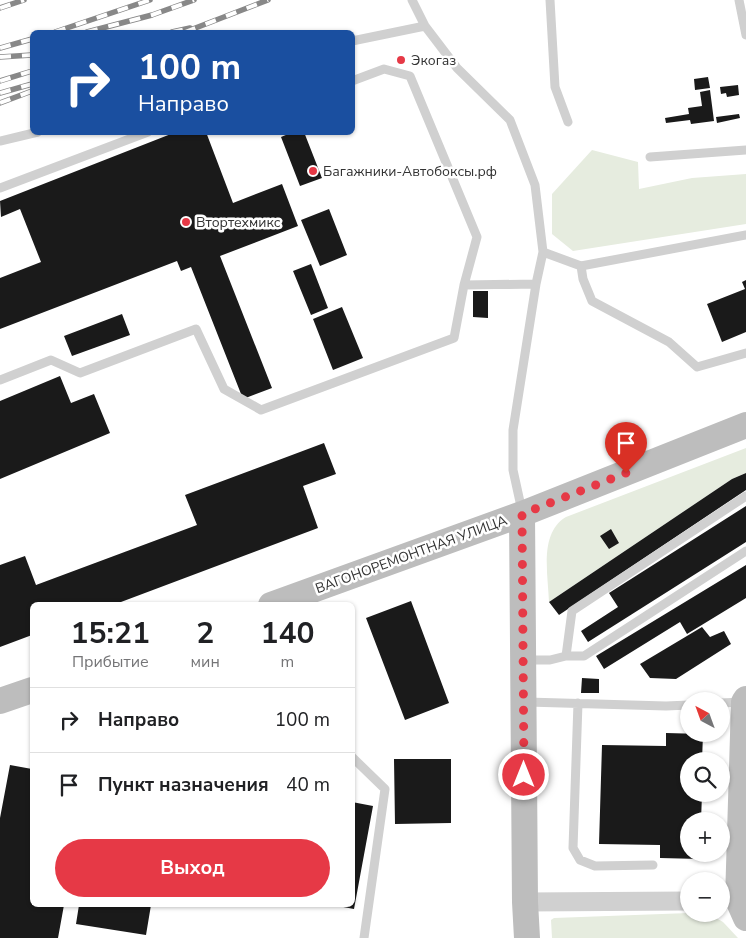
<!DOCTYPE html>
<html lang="ru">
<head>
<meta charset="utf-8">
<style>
  :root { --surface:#fff; --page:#f6f6f6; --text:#202124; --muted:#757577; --line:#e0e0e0; --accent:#e63946 }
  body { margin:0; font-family:"Nunito Sans",sans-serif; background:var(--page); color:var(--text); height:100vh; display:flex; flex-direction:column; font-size:19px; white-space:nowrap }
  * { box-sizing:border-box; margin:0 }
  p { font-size:16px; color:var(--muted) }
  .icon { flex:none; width:28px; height:28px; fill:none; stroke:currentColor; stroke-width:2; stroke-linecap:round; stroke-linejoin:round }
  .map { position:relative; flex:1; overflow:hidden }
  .side { position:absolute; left:30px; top:602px; width:325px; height:305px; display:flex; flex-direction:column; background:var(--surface); border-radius:8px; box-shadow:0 1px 4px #0004 }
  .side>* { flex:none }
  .hud { position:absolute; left:30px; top:30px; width:325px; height:105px; border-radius:8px; box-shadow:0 1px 4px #0004; background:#1a4fa0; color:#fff; overflow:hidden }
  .needle { width:32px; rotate:319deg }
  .tools { position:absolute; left:680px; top:692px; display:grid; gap:10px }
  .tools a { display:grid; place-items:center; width:50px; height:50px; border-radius:50%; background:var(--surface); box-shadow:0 1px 4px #0004; font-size:25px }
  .pin { position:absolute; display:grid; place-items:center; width:42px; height:42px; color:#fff; margin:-51px -21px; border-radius:50% 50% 50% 0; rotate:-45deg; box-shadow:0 0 5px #0007 }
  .pin .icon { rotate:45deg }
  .me { position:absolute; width:55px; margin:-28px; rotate:0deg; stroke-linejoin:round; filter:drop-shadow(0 0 4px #0008) }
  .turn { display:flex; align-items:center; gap:18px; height:105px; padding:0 25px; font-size:22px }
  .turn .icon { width:65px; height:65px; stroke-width:2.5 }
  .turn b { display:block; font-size:35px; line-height:42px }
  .eta { display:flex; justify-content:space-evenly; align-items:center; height:85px; text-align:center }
  .eta b { font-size:30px; font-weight:700; line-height:35px }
  .primary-button { display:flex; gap:10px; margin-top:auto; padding:10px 25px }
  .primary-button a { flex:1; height:58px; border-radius:30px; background:var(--accent); color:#fff; font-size:20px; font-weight:700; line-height:58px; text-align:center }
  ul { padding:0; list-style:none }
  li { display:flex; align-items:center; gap:15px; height:65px; padding:0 25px; border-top:1px solid var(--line) }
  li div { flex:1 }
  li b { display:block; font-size:19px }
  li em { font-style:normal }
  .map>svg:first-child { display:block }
  .green { fill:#e6ecdf }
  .building { fill:#1a1a1a }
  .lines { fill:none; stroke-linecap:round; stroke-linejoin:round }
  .lane { stroke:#d0d0d0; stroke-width:9 }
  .street { stroke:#d0d0d0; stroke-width:19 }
  .secondary { stroke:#bdbdbd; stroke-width:26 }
  .rail-casing { stroke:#888; stroke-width:5.5 }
  .rail { stroke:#fff; stroke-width:4; stroke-dasharray:11; stroke-linecap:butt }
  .route { stroke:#e63946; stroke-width:9; stroke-dasharray:0 16.2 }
  .poi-dot { fill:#e63946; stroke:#fff; stroke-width:2 }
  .labels { text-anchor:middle; stroke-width:5; stroke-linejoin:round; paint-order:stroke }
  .poi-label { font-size:14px; fill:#333; stroke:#fff; text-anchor:start }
  .street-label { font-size:14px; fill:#333; stroke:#fff }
</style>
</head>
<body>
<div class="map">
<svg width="746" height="938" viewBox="0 0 746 938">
  <rect width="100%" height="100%" fill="#fff"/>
  <!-- green -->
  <path class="green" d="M 592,150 L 638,162 L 639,189 L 692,178 L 746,174 L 746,224 L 573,251 L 552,234 L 552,194 Z
    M 746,448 L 746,473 L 732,479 L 549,602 C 548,574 539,533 566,517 Z
    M 689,913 L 711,915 L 723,922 L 738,938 L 552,938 L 551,920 L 554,918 Z"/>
  <!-- building -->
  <path class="building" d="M 708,77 L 710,88 L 695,90 L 694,79 Z
    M 738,85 L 739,95 L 727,97 L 726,93 L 721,94 L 720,87 Z
    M 710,90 L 714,121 L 691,124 L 690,120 L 666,123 L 665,118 L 689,114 L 688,108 L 702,106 L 700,92 Z
    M 739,114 L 740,118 L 717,123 L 716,117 Z
    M 176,132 L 206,132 L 233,203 L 282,184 L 298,226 L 220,256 L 272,388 L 243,399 L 191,267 L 181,271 L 177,261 L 0,329 L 0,278 L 41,262 L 20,209 L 1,217 L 0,201 Z
    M 293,132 L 304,132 L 322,178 L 300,186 L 281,137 Z
    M 329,209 L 347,255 L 320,266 L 301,220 Z
    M 311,264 L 328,308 L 311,315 L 293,271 Z
    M 746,280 L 746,332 L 722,342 L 707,304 L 745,289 L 742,282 Z
    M 473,291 L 488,291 L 488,318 L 473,317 Z
    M 342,307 L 363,358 L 333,370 L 313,319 Z
    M 122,314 L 130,335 L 72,356 L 64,336 Z
    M 60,376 L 71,403 L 94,394 L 110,433 L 0,479 L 0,401 Z
    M 324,443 L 336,474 L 303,486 L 318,528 L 113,605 L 32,605 L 32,635 L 0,647 L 0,565 L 25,556 L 36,585 L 197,525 L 185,495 Z
    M 746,473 L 746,490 L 559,615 L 549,602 L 732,479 Z
    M 746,506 L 746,542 L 588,642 L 581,631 L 618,607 L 609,593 Z
    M 611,529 L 619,543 L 609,549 L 600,536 Z
    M 746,565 L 746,598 L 687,634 L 680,622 L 604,669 L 596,656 Z
    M 411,601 L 449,703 L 405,720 L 366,618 Z
    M 702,627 L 710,637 L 724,631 L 731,644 L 676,679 L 650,678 L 640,664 Z
    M 582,678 L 599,679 L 599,693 L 581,693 Z
    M 666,733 L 703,734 L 702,761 L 689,761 L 689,794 L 702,794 L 701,821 L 689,821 L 689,854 L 700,854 L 700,859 L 660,858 L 660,845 L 599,844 L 602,745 L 666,746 Z
    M 394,759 L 451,759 L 451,823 L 395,824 Z
    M 10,765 L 32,769 L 32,905 L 64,905 L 58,938 L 0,938 L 0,818 Z
    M 352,802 L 373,806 L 354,909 L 338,906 L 352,905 Z
    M 79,905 L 151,905 L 146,935 L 76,924 Z"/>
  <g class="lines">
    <!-- lane -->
    <path class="lane" d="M 412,0 L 425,26 L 457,68 L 510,120 L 535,185 L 543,252 L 536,284
      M 550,0 L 555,87 L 568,122
      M 739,0 L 746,35
      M 352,41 L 425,26
      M 352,81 L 384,69 L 410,76 L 477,237 L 464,285
      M 0,141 L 38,132
      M 650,157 L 746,150
      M 0,188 L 148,132
      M 543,252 L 581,266 L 746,235
      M 581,266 L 583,279 L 592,301 L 669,342 L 697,367 L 746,353
      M 0,380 L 51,360 L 80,373 L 196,329 L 224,389 L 261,410 L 454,338 L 464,285 L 536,284 L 513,430 L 513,470 L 522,511
      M 746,496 L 572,611 L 566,656 L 584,656 L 746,551
      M 526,660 L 550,660 L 566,656
      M 527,702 L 666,706 L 689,705
      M 578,703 L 573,848 L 580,860 L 595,866 L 653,865
      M 721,703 L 742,702
      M 352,757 L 385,789 L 364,938"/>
    <!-- street -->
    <path class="street" d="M 525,902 L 689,901"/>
    <!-- secondary -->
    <path class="secondary" d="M 522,514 L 525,902 L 527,938
      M 271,605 L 522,514 L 746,425
      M 746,699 L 744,702 L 738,900 L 746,918
      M 0,701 L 32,690"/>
    <defs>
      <path id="rail" d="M 0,8 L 24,0
        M 55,32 L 150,0
        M 87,32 L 152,15 L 194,0
        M 172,32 L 190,28
        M 185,32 L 268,0
        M 0,48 L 32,39
        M 0,57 L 32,55
        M 0,81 L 32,71
        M 0,93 L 32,84
        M 0,103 L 32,91"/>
    </defs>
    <!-- rail casing -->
    <use href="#rail" class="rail-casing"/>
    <!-- rail -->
    <use href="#rail" class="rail"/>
  </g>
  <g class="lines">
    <!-- route -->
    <path class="route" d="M 524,775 L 522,514 L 626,473"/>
  </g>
  <!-- markers -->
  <g class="poi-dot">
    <circle cx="401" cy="60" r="5"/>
    <circle cx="313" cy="171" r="5"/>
    <circle cx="186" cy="222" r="5"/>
  </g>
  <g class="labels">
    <!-- poi labels -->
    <g class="poi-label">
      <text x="411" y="65">Экогаз</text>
      <text x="323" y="176">Багажники-Автобоксы.рф</text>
      <text x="196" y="227">Втортехмикс</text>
    </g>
    <!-- street labels -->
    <g class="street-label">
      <text transform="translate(411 554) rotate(-20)" y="5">ВАГОНОРЕМОНТНАЯ УЛИЦА</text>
    </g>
  </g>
</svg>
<div class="tools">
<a><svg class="needle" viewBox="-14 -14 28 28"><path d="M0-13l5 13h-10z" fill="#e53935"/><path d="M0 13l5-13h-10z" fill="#757577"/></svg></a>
<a><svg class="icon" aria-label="search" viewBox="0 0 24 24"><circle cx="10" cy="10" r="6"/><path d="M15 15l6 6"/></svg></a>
<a>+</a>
<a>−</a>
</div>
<div class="pin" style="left:626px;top:473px;background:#d93025"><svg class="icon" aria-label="arrive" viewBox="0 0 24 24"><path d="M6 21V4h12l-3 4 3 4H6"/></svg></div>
<svg class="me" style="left:524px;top:775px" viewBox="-20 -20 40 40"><circle r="17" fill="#e63946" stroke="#fff" stroke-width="3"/><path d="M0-11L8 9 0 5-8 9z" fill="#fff"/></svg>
<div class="hud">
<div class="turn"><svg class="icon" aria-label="right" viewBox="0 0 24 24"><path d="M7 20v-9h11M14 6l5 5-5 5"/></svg><div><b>100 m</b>Направо</div></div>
</div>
<section class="side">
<div class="eta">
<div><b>15:21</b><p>Прибытие</p></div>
<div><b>2</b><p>мин</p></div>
<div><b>140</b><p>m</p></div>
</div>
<ul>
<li><svg class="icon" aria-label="right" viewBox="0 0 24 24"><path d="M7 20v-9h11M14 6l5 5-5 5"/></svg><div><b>Направо</b></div><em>100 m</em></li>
<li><svg class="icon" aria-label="arrive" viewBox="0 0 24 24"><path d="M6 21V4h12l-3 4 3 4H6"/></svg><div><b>Пункт назначения</b></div><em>40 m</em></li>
</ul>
<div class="primary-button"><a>Выход</a></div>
</section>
</div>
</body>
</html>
